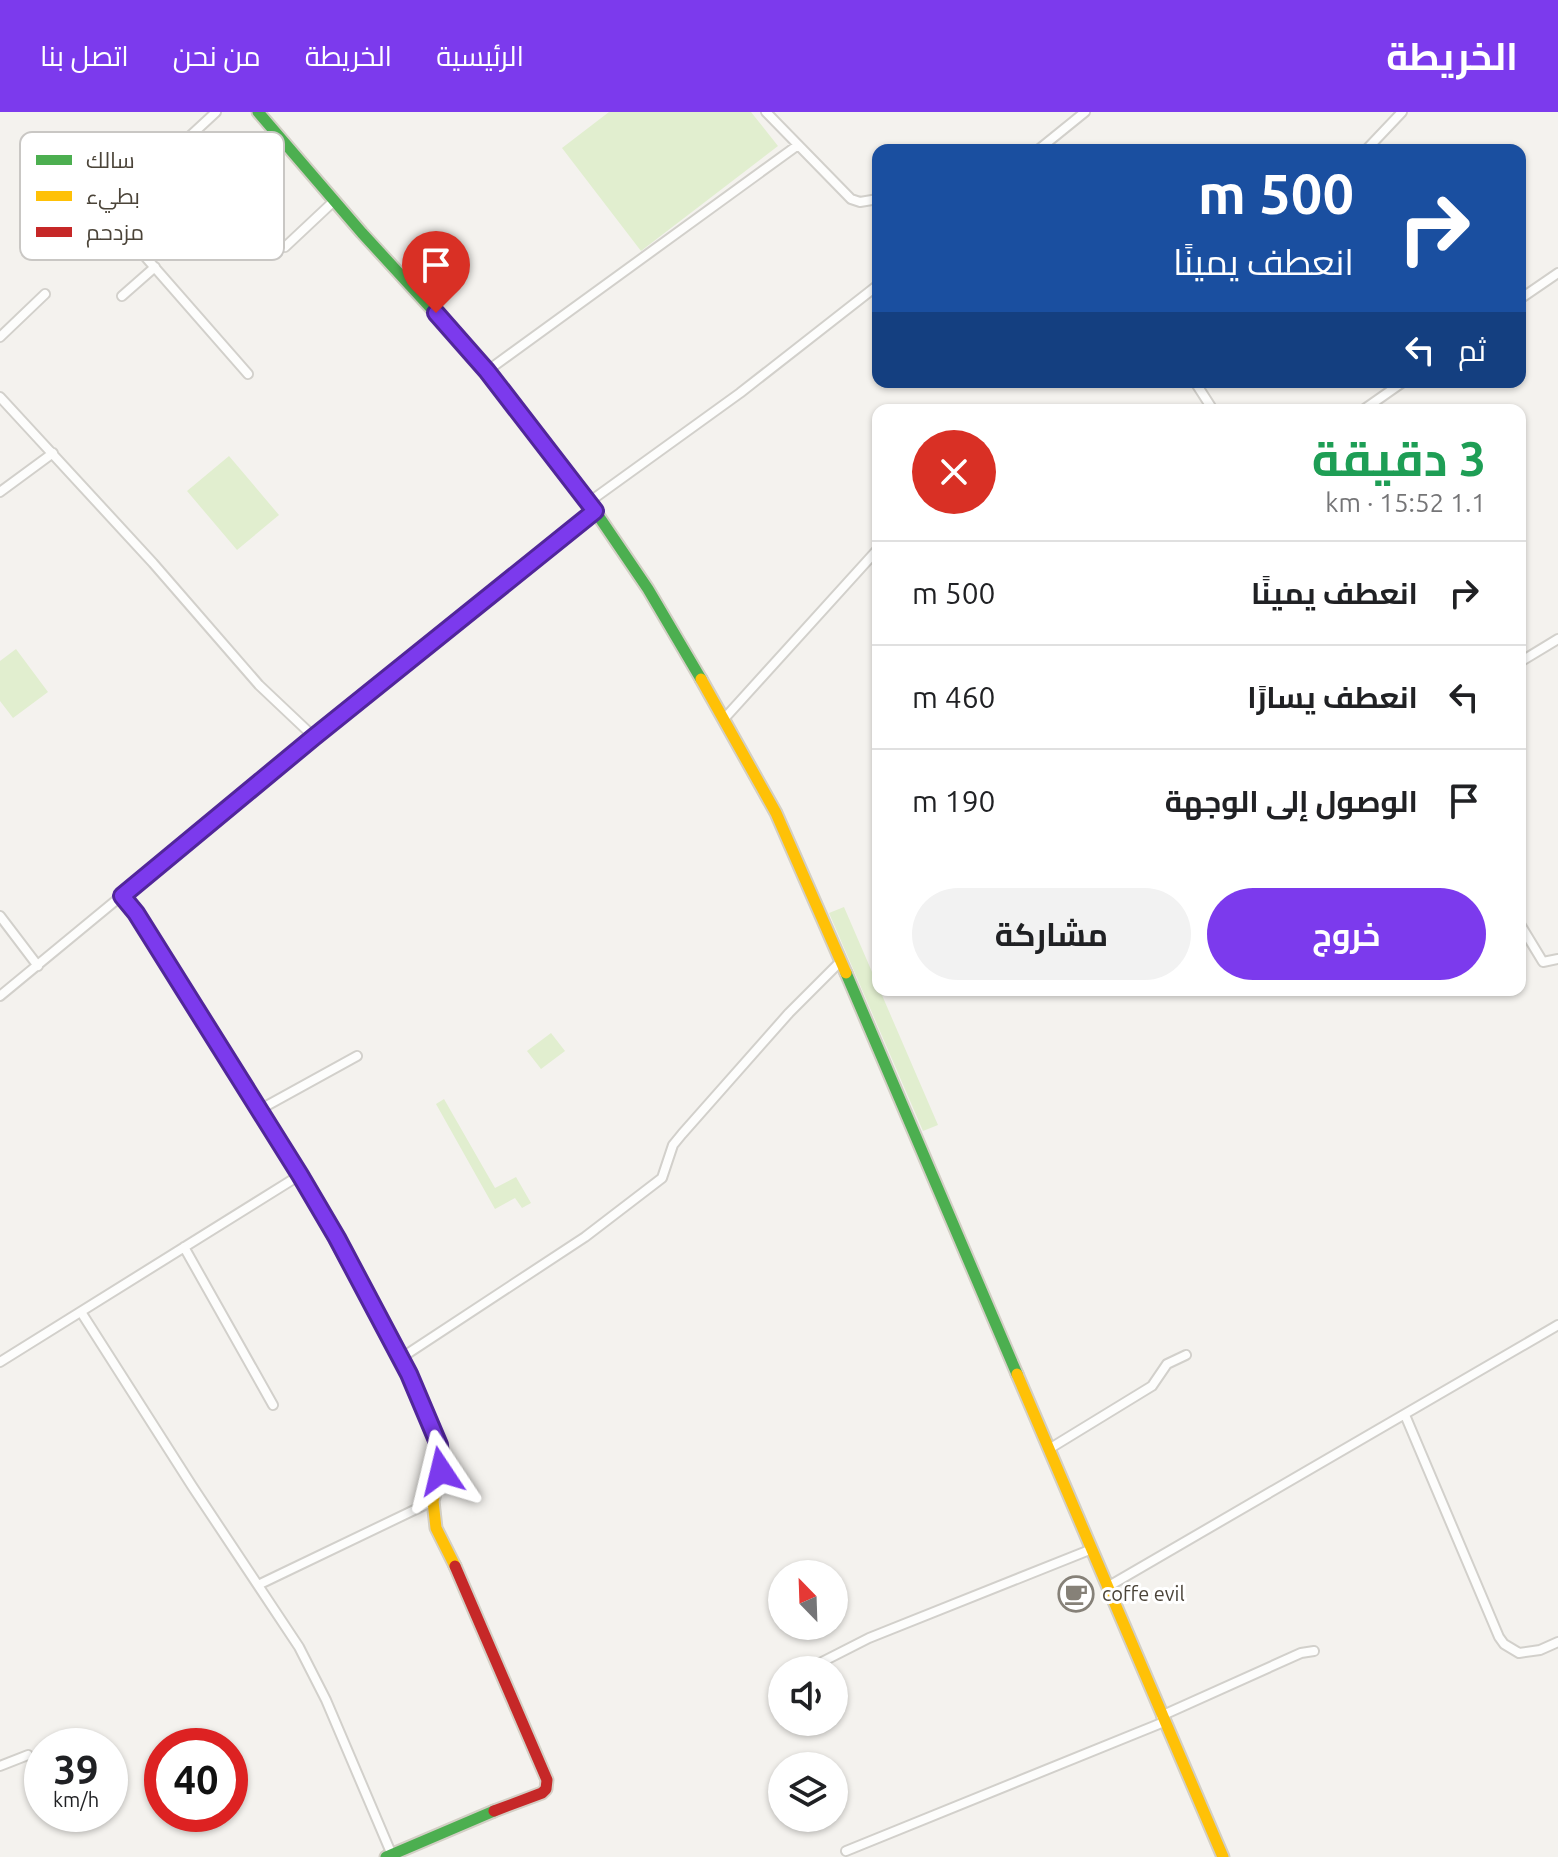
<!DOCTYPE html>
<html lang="ar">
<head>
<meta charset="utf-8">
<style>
  :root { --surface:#fff; --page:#f2f2f2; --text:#202124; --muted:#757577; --line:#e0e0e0; --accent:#7c3aed }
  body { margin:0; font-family:Ubuntu,Cairo,sans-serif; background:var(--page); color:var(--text); direction:rtl; height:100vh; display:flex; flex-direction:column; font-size:30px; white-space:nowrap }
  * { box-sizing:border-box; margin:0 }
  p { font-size:26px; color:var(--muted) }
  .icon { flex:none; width:44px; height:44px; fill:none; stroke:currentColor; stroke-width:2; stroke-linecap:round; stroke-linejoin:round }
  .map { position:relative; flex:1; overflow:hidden; direction:ltr }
  .panel { position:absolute; left:872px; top:292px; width:654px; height:592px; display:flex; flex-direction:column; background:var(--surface); border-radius:16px; box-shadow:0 2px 6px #0004; direction:rtl }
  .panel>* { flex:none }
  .guide { position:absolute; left:872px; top:32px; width:654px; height:244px; border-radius:16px; box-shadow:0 2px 6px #0004; direction:rtl; background:#1a4fa0; color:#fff; overflow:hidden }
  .needle { width:52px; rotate:337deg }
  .tools { position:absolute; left:768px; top:1448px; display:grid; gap:16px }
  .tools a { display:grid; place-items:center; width:80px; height:80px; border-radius:50%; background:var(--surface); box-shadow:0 2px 6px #0004; font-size:40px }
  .speed { position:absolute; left:24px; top:1616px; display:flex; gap:16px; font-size:40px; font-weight:700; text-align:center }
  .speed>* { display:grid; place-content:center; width:104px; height:104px; border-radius:50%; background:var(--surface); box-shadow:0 2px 6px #0004; line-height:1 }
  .speed small { font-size:20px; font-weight:400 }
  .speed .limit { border:12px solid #d22; background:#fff; color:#111 }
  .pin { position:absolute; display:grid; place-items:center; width:68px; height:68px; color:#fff; margin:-82px -34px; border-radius:50% 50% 50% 0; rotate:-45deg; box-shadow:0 0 8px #0007 }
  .pin .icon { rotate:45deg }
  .me { position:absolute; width:88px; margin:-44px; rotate:350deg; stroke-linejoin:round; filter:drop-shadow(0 0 6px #0008) }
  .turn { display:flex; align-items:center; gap:28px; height:168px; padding:0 40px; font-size:36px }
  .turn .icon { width:104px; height:104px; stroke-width:2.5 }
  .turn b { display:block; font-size:56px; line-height:68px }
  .then { display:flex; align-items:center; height:76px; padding:0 40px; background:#0003; gap:16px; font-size:30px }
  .round { display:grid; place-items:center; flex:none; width:84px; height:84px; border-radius:42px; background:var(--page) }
  .summary { display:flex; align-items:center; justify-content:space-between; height:136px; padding:0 40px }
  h1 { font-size:48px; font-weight:700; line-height:60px; color:#1e9e55 }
  .action { display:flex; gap:16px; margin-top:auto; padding:16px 40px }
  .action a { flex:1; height:92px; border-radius:48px; background:var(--accent); color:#fff; font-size:32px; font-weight:700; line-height:92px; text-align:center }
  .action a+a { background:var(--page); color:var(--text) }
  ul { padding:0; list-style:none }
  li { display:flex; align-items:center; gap:24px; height:104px; padding:0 40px; border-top:2px solid var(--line) }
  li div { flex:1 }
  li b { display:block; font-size:30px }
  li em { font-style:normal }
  header { display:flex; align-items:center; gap:48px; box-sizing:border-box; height:112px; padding:0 40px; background:var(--accent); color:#fff }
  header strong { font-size:38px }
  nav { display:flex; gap:44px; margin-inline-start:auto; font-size:28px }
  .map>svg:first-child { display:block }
  .green { fill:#e1eecf }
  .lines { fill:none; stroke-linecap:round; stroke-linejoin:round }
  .street-casing { stroke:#d2d0cb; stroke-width:12 }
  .fast-casing { stroke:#d3cfc5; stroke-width:15 }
  .slow-casing { stroke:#d3cfc5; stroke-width:15 }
  .jam-casing { stroke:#d3cfc5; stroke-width:15 }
  .street { stroke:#fdfdfc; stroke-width:8 }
  .fast { stroke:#4caf50; stroke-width:11 }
  .slow { stroke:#ffc107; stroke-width:11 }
  .jam { stroke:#c62828; stroke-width:11 }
  .route-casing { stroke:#51269a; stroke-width:20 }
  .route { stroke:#7c3aed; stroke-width:14 }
  .labels { text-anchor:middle; stroke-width:6; stroke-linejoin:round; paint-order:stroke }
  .poi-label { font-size:20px; fill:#4b4439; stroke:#fff; text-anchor:start }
  .key { fill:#fff; stroke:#c9c7c4; stroke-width:2 }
  .key-label { font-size:22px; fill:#4b4439 }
</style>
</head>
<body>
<header>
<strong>الخريطة</strong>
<nav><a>الرئيسية</a><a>الخريطة</a><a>من نحن</a><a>اتصل بنا</a></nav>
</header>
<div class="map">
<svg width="1558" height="1745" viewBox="0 0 1558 1745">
  <rect width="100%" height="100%" fill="#f4f2ee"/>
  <!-- green -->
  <path class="green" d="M 609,0 L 751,0 L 778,34 L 641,139 L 562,36 Z
    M 229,344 L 279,403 L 237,438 L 187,379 Z
    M 16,537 L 48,580 L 13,606 L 0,589 L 0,549 Z
    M 844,795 L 938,1013 L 923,1019 L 829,801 Z
    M 551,921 L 565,939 L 541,957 L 527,939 Z
    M 444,987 L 495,1076 L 516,1065 L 531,1091 L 522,1096 L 515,1086 L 495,1097 L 436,992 Z"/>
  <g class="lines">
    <defs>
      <path id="street" d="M 766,0 L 851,87 L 860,90 L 878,87
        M 1038,38 L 1085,0
        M 1366,38 L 1402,0
        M 107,101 L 248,262
        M 81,125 L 216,0
        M 285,135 L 334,89
        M 122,184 L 155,155
        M 1520,187 L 1558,161
        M 0,225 L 45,182
        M 487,259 L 798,33
        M 1195,270 L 1213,298
        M 0,285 L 153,451 L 259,573 L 314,625
        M 1363,298 L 1403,270
        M 0,380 L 53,341
        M 589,390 L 740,281 L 878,173
        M 1520,550 L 1558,527
        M 723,608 L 878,437
        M 0,804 L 38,854
        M 1520,812 L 1543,850 L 1558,847
        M 0,884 L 314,625 L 595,399
        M 259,998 L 357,944
        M 184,1135 L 273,1293
        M 81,1200 L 192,1374 L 299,1535 L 326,1588 L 392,1743
        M 401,1246 L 585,1125 L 662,1066 L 673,1033 L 682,1022 L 789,901 L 840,850
        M 0,1250 L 300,1063
        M 1405,1303 L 1499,1525 L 1504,1532 L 1519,1541 L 1540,1538 L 1558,1530
        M 1049,1337 L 1152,1274 L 1167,1252 L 1186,1243
        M 258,1473 L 433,1389
        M 1109,1474 L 1558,1213
        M 810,1558 L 814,1554 L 869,1526 L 1092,1437
        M 1161,1604 L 1301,1541 L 1314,1539
        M 0,1654 L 28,1643
        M 846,1739 L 1164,1610"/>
      <path id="fast" d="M 258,0 L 362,121 L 473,242 L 589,390 L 648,477 L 701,567
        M 122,784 L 136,801 L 300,1063 L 320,1100
        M 846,861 L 1017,1262
        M 386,1745 L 494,1699"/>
      <path id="slow" d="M 701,567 L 776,701 L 846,861
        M 320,1100 L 409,1262 L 441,1339 L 441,1359 L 433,1389 L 436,1416 L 455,1454
        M 1017,1262 L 1223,1745"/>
      <path id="jam" d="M 455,1454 L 547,1668 L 546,1677 L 542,1681 L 494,1699"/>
    </defs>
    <!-- street casing -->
    <use href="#street" class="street-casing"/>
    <!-- fast casing -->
    <use href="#fast" class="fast-casing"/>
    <!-- slow casing -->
    <use href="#slow" class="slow-casing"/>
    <!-- jam casing -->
    <use href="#jam" class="jam-casing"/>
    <!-- street -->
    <use href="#street" class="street"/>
    <!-- fast -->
    <use href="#fast" class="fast"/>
    <!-- slow -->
    <use href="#slow" class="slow"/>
    <!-- jam -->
    <use href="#jam" class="jam"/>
  </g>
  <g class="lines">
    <defs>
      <path id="route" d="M 436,201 L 487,259 L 595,399 L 314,625 L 122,784 L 136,801 L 300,1063 L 337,1126 L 409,1262 L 439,1333 L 441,1359"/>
    </defs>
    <!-- route casing -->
    <use href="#route" class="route-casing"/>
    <!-- route -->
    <use href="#route" class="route"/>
  </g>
  <!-- icons -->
  <defs>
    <symbol id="cafe-ring" viewBox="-11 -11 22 22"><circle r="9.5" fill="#fff" stroke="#868178" stroke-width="1.5"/><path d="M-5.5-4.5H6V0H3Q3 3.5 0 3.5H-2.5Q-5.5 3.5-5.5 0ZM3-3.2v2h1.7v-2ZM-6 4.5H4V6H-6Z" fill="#868178"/></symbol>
  </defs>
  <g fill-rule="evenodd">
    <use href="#cafe-ring" x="1056" y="1462" width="40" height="40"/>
  </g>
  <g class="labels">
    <!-- poi labels -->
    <g class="poi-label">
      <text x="1102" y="1489">coffe evil</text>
    </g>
  </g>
  <!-- legend -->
  <rect x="20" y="20" width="264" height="128" rx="12" class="key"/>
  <rect x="36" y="43" width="36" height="10" fill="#4caf50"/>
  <rect x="36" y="79" width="36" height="10" fill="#ffc107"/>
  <rect x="36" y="115" width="36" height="10" fill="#c62828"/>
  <g class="key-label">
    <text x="86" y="56">سالك</text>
    <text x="86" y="92">بطيء</text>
    <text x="86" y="128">مزدحم</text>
  </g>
</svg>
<div class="tools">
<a><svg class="needle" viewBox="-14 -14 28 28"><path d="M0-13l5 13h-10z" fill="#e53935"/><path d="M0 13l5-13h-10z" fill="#757577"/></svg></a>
<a><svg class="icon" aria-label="sound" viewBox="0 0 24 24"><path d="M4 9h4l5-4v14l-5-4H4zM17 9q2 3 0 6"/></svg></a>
<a><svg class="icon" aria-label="layers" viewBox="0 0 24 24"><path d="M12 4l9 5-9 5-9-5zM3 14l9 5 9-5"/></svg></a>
</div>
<div class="speed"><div>39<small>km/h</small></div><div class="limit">40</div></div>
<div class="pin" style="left:436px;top:201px;background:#d93025"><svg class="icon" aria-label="arrive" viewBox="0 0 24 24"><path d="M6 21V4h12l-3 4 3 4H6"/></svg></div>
<svg class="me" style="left:441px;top:1359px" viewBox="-20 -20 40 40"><path d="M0-17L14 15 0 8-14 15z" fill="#7c3aed" stroke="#fff" stroke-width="4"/></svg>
<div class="guide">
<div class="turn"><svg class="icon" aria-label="right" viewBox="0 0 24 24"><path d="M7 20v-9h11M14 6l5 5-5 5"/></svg><div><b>500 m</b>انعطف يمينًا</div></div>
<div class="then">ثم<svg class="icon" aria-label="left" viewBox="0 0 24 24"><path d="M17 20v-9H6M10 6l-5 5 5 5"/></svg></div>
</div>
<section class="panel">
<div class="summary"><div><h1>3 دقيقة</h1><p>1.1 km · 15:52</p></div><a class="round" style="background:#d93025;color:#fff"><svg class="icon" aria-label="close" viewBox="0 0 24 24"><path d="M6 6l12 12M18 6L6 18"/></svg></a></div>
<ul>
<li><svg class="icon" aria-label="right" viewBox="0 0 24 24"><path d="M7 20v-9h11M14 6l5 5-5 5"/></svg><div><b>انعطف يمينًا</b></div><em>500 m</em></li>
<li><svg class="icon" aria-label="left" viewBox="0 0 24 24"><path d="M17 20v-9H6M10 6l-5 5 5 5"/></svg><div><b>انعطف يسارًا</b></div><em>460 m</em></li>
<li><svg class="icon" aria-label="arrive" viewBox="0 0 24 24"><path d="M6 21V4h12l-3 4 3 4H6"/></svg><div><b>الوصول إلى الوجهة</b></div><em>190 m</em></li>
</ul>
<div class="action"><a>خروج</a><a>مشاركة</a></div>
</section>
</div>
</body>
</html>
